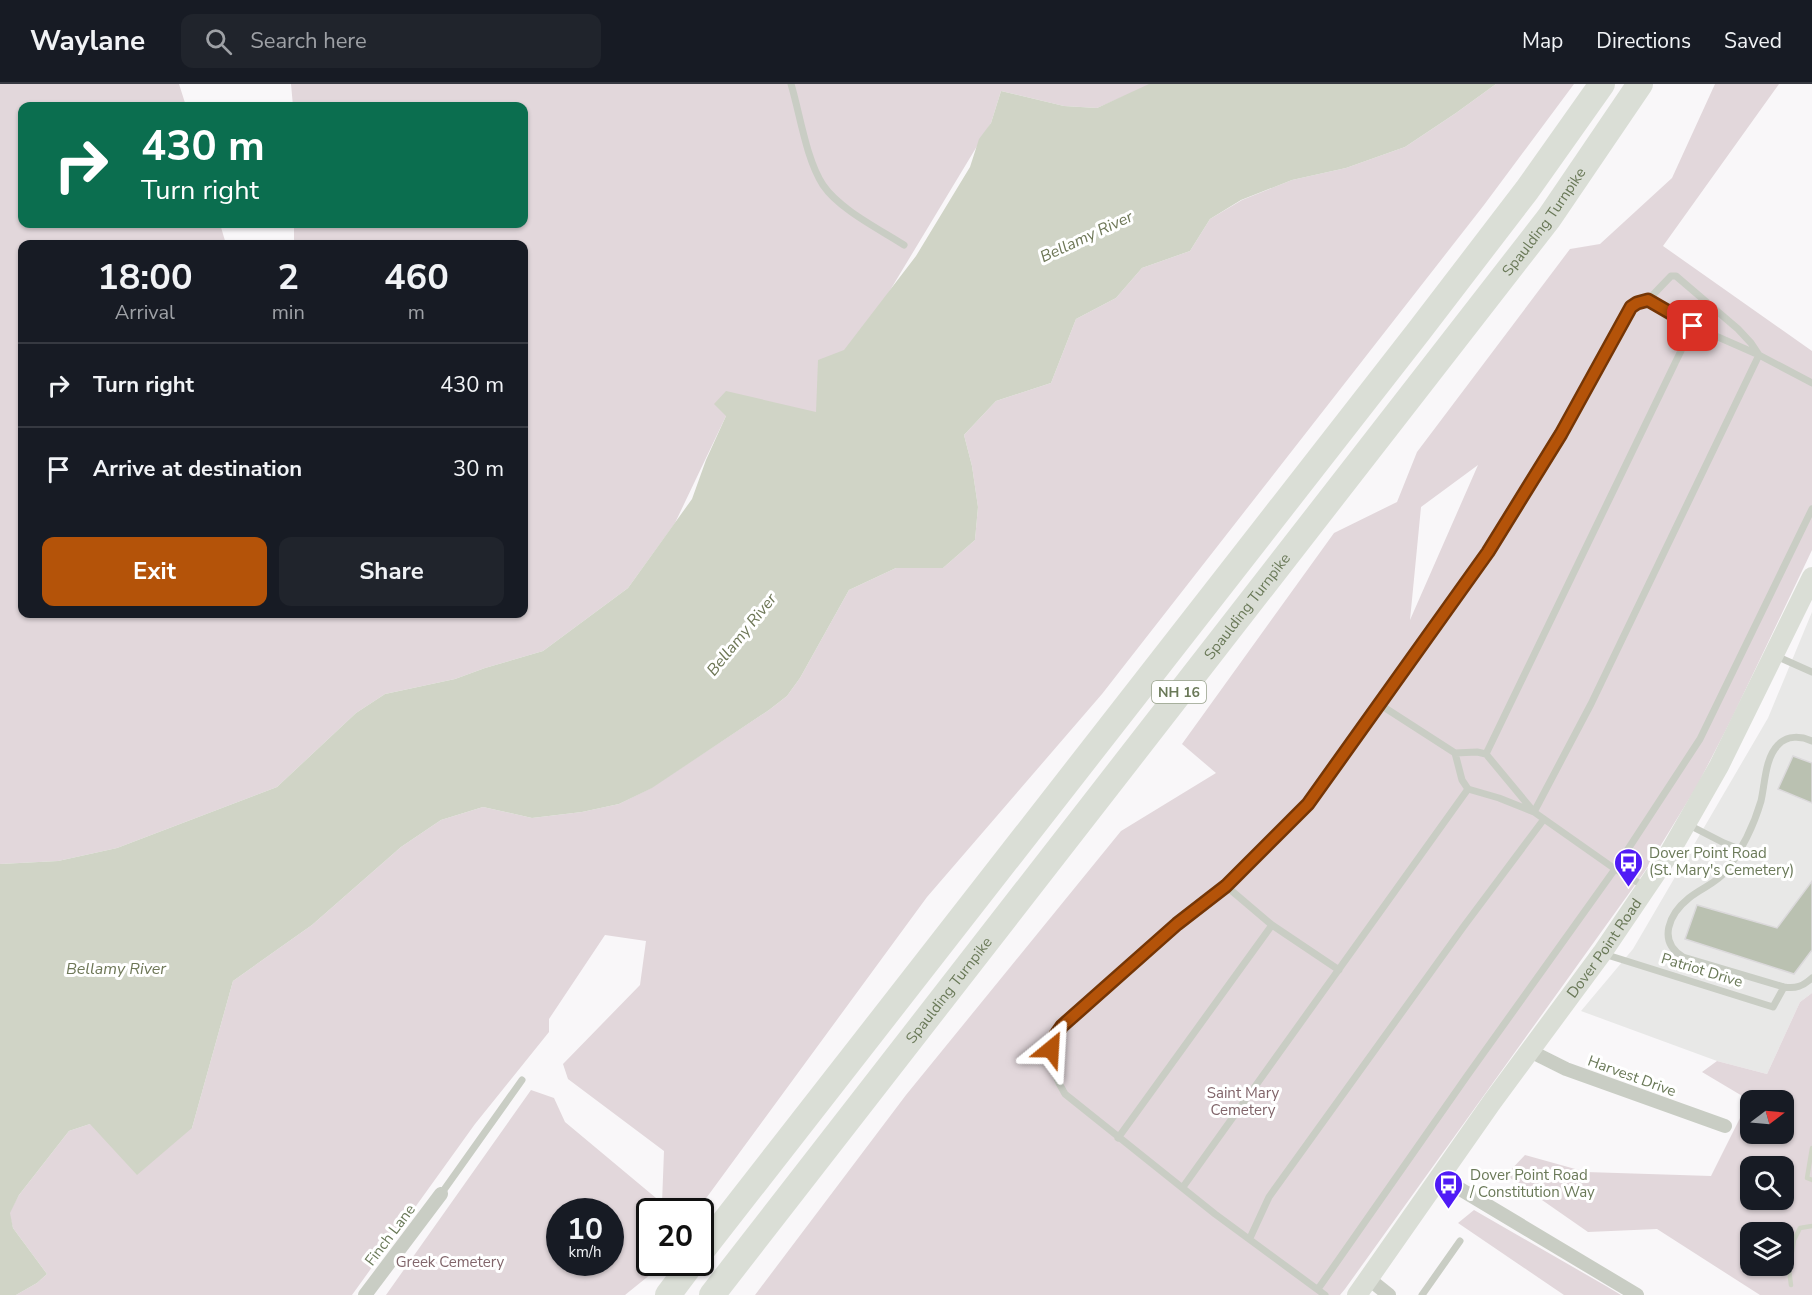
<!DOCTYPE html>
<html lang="en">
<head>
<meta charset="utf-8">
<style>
  :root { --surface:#171b24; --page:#20242c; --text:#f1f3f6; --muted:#9ea1a6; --line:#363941; --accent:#b45309 }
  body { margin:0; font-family:"Nunito Sans",sans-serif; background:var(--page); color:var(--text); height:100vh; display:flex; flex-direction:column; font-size:22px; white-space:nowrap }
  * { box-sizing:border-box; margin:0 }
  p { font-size:20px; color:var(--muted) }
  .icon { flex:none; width:33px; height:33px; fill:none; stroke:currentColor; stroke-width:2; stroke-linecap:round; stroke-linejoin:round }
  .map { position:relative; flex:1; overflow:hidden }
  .drawer { position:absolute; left:18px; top:156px; width:510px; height:378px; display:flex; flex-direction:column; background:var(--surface); border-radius:12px; box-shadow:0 2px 4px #0004 }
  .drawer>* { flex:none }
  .top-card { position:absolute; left:18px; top:18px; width:510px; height:126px; border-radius:12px; box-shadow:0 2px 4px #0004; background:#0b6e4f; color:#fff; overflow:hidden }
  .needle { width:39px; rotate:74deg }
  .controls { position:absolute; left:1740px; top:1006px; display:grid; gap:12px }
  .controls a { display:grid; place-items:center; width:54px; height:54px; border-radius:12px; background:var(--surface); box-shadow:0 2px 4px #0004; font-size:30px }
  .speed { position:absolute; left:546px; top:1114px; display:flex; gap:12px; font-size:30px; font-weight:700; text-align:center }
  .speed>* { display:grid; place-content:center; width:78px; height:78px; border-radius:50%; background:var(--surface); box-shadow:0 2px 4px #0004; line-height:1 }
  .speed small { font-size:15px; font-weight:400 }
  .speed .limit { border:3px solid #111; border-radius:9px; background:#fff; color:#111 }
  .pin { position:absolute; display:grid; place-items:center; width:51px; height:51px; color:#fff; margin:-26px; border-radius:12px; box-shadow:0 3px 9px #0006 }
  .me { position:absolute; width:66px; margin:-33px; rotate:27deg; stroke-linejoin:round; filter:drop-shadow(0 0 4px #0008) }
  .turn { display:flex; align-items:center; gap:21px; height:126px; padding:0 24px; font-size:27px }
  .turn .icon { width:78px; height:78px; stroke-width:2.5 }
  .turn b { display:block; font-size:42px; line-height:51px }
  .eta { display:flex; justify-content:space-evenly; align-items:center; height:102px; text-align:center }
  .eta b { font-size:36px; font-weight:700; line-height:42px }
  .action { display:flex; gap:12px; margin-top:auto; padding:12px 24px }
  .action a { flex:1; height:69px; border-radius:12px; background:var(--accent); color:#fff; font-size:24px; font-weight:700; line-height:69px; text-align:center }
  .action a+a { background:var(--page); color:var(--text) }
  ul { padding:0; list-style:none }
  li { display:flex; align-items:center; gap:18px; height:84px; padding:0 24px; border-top:2px solid var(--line) }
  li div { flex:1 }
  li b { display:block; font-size:22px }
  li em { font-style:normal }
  header { display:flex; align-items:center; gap:36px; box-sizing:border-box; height:84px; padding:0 30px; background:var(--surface); border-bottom:2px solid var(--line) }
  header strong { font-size:28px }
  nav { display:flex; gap:33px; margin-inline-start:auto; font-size:21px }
  .search { width:420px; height:54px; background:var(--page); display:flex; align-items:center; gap:15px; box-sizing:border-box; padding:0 21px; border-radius:12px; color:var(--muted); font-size:22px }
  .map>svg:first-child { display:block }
  .built { fill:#e8e8e7 }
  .green { fill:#e2d7db; fill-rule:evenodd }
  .water { fill:#d0d4c6 }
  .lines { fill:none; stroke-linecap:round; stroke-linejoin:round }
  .stream { stroke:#d0d4c6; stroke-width:4.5 }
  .building { fill:#bac1b1; stroke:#dbd9db; stroke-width:1.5 }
  .lane { stroke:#c9cdc4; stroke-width:7 }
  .street { stroke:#c9cdc4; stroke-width:14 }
  .secondary { stroke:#daded6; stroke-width:20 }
  .highway { stroke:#daded6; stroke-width:26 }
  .route-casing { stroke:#753606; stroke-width:15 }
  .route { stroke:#b45309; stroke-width:10 }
  .labels { text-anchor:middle; stroke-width:6; stroke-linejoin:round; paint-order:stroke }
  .shield { fill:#fff; stroke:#97a18a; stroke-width:1.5 }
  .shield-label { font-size:14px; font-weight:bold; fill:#6a7958 }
  .street-label { font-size:15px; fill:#6a7958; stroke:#fff }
  .poi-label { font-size:15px; fill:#6a7958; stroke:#fff; text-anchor:start }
  .park-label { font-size:15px; fill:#81656a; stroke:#fff }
  .water-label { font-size:16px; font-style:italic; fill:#6e7757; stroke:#fff }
</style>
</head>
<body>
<header>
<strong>Waylane</strong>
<div class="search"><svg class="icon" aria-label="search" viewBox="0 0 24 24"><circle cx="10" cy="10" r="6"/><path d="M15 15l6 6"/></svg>Search here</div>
<nav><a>Map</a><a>Directions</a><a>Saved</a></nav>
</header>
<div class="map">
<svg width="1812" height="1211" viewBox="0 0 1812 1211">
  <rect width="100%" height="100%" fill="#f9f7f9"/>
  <!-- built -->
  <path class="built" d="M 1812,528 L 1812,909 L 1800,918 L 1767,990 L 1717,977 L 1581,927 L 1633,865 L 1768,634 Z"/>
  <!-- green -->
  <path class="green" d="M 0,0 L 179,0 L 186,22 L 22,22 L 22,140 L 220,140 L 226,160 L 22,160 L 22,530 L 524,530 L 524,160 L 294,160 L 294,140 L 524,140 L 524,22 L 293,22 L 291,0 L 1152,0 L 1097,24 L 1064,22 L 1001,7 L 991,39 L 816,329 L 726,332 L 675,439 L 628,504 L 543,567 L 485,584 L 455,595 L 385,610 L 356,629 L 277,703 L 117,764 L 58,777 L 0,780 Z
    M 1496,0 L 1574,0 L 1484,121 L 1102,610 L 927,813 L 696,1128 L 650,1128 L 650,1179 L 659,1179 L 651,1190 L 625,1211 L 386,1211 L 531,1006 L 554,1014 L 565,1038 L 662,1119 L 664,1067 L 568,995 L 563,980 L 640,901 L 646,857 L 605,851 L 549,935 L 549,948 L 475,1040 L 352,1211 L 16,1211 L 37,1199 L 47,1190 L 13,1144 L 9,1129 L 19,1111 L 69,1047 L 90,1040 L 192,1044 L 233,897 L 312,841 L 401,763 L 441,736 L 483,723 L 532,734 L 582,728 L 619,720 L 651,704 L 769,626 L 787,612 L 800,594 L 849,506 L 896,484 L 943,484 L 975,456 L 978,423 L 972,382 L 964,351 L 996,317 L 1051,299 L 1076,235 L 1116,214 L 1142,184 L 1190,167 L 1210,135 L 1242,116 L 1292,96 L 1346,84 L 1405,63 L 1456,29 ZM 560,1128 L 610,1128 L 610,1179 L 560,1179 Z
    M 1715,0 L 1779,0 L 1663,162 L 1812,267 L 1812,466 L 1732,634 L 1697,702 L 1645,787 L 1345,1205 L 1340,1211 L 755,1211 L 906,1011 L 1121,747 L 1216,689 L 1182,660 L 1334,449 L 1397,418 L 1417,368 L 1570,165 L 1600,160 L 1672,94 ZM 1478,381 L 1410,536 L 1421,423 Z
    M 1812,909 L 1812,1211 L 1760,1211 L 1657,1145 L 1588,1148 L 1506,1091 L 1525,1071 L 1586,1088 L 1711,1092 L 1749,1016 L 1702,988 L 1717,977 L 1767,990 L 1800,918 ZM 1750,1017 L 1784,1017 L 1784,1050 L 1750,1050 ZM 1750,1083 L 1784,1083 L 1784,1116 L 1750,1116 ZM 1750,1149 L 1784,1149 L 1784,1182 L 1750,1182 Z
    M 1474,1126 L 1606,1202 L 1621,1211 L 1564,1211 L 1458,1139 Z"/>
  <!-- water -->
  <path class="water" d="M 1149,0 L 1496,0 L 1456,29 L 1405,63 L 1346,84 L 1292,96 L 1241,116 L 1210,135 L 1190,167 L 1142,184 L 1116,214 L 1076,235 L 1051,299 L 996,317 L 964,351 L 972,382 L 978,423 L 975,456 L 943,484 L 896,484 L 849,506 L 800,594 L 787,612 L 769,626 L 652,704 L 619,720 L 582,728 L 532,734 L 483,723 L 441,736 L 401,763 L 312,841 L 233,897 L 192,1044 L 137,1091 L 90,1040 L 69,1047 L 19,1111 L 10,1129 L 13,1144 L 47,1190 L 37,1199 L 16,1211 L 0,1211 L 0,780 L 58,777 L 117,764 L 277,703 L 356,629 L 385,610 L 455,595 L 485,584 L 543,567 L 628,504 L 692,415 L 706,376 L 726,332 L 714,320 L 726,307 L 816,328 L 818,276 L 844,266 L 916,172 L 970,83 L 979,55 L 991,39 L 1001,7 L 1064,22 L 1097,24 Z"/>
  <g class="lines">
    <!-- stream -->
    <path class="stream" d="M 1812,1064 L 1807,1094 L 1812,1096
      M 1791,1201 L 1789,1186 L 1794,1156 L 1800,1144 L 1812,1142"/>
  </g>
  <!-- building -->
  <path class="building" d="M 1793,672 L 1812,679 L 1812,719 L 1778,705 Z
    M 1812,797 L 1812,866 L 1794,890 L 1685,855 L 1697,821 L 1777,844 Z"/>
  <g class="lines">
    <!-- lane -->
    <path class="lane" d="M 791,0 C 800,30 806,75 823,101 C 839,125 879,145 904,161
      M 1759,271 L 1751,259 L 1738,245 L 1676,192 L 1671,192 L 1648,216 L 1693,242 L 1759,271 L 1812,299
      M 1776,572 L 1812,588
      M 1379,620 L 1455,669
      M 1812,657 C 1801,652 1787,651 1778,661 C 1765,674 1765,700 1761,717 C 1754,741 1741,767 1726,787 C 1717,799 1701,804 1689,814 C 1669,830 1657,857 1683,873 L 1784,903 C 1796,905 1803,902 1812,894
      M 1486,670 L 1693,242
      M 1687,740 L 1724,759 L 1739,765
      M 1226,802 L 1270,760 L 1308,720 L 1424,555 L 1475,487 L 1561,350 L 1631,223 L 1637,218 L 1648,216
      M 1644,802 L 1615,785 L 1534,728 L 1486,670 L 1477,668 L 1455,669 L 1462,696 L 1468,705 L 1499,714 L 1534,728 L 1591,620 L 1759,271
      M 1604,870 L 1773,923 L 1784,903
      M 1118,1054 L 1272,841
      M 1183,1103 L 1468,705
      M 441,1110 L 522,996
      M 1250,1154 L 1269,1113 L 1464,842 L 1544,735
      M 1318,1205 L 1467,992 L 1615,785 L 1700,655 L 1812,425
      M 1325,1211 L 1215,1130 L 1065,1010 C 1051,987 1045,966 1062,942 L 1177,840 L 1226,802 L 1272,841 L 1339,886
      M 1422,1211 L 1460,1157"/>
    <!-- street -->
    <path class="street" d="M 1530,967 L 1566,985 L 1725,1042
      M 1440,1093 L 1637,1211
      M 1369,1195 L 1389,1211
      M 365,1211 L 441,1110"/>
    <!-- secondary -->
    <path class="secondary" id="s1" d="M 1357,1211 L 1492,1018 L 1602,869 L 1667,773 L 1719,682 L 1812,493"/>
    <!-- highway -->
    <g class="highway">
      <path d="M 700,1169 L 1419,247 L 1527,106 L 1602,0"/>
      <path d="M 668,1211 L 692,1179"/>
      <path id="s2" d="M 712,1211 L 1549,134 L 1640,0"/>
    </g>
  </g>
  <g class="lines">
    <defs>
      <path id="route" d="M 1051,965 L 1055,952 L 1062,942 L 1177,840 L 1226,802 L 1308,720 L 1488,468 L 1561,350 L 1631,223 L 1637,219 L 1648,216 L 1693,242"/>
    </defs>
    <!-- route casing -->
    <use href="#route" class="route-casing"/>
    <!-- route -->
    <use href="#route" class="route"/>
  </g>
  <!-- icons -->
  <defs>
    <symbol id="bus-pin" viewBox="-11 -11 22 30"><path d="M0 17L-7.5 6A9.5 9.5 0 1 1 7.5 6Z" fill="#501bf6" stroke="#fff"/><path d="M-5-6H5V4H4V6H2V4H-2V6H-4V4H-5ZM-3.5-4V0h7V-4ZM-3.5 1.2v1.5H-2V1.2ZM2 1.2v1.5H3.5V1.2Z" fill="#fff"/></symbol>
  </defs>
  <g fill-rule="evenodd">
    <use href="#bus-pin" x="1612" y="762" width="33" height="45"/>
    <use href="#bus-pin" x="1432" y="1084" width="33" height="45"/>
  </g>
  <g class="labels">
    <!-- shield labels -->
    <rect class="shield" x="1152" y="597" width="54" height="22" rx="4.5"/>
    <g class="shield-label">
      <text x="1179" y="613">NH 16</text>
    </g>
    <!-- street labels -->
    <g class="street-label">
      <text dy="5" stroke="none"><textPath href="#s2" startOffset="1358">Spaulding Turnpike</textPath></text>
      <text dy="5" stroke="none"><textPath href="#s2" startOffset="872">Spaulding Turnpike</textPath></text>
      <text dy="5" stroke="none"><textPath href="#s1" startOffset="426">Dover Point Road</textPath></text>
      <text transform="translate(1702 886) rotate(17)" y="5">Patriot Drive</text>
      <text dy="5" stroke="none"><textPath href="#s2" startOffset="386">Spaulding Turnpike</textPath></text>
      <text transform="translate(1632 992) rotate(20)" y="5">Harvest Drive</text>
      <text transform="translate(390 1151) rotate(-53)" y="5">Finch Lane</text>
    </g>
    <!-- poi labels -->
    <g class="poi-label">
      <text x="1649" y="774">Dover Point Road<tspan x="1649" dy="17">(St. Mary's Cemetery)</tspan></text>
      <text x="1470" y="1096">Dover Point Road<tspan x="1470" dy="17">/ Constitution Way</tspan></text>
    </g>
    <!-- park labels -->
    <g class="park-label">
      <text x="1243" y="1014">Saint Mary<tspan x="1243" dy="17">Cemetery</tspan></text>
      <text x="450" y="1183">Greek Cemetery</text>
    </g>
    <!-- water labels -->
    <g class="water-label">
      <text transform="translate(1086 152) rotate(-25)" y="6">Bellamy River</text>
      <text transform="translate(741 550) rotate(-51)" y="6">Bellamy River</text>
      <text x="116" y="890">Bellamy River</text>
    </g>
  </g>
</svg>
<div class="controls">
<a><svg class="needle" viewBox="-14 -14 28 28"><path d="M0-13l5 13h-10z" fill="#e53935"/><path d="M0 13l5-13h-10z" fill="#9ea1a6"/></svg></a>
<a><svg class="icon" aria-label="search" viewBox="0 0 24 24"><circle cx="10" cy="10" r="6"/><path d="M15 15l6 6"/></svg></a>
<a><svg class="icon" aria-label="layers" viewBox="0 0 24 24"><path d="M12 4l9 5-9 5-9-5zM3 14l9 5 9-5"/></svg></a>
</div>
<div class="speed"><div>10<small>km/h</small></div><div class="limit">20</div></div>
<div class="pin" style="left:1693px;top:242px;background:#d93025"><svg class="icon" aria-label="arrive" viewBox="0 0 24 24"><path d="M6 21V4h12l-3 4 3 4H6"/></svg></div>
<svg class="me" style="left:1051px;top:965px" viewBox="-20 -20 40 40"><path d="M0-17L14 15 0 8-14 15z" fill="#b45309" stroke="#fff" stroke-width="4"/></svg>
<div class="top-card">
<div class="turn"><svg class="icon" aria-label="right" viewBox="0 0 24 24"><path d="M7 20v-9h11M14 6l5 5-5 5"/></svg><div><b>430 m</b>Turn right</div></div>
</div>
<section class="drawer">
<div class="eta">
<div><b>18:00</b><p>Arrival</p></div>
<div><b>2</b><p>min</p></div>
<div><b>460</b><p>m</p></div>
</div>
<ul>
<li><svg class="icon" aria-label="right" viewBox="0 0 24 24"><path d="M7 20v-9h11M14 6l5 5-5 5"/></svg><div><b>Turn right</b></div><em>430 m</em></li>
<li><svg class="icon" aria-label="arrive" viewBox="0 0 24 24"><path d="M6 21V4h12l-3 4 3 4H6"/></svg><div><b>Arrive at destination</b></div><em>30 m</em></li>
</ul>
<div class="action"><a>Exit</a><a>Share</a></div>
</section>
</div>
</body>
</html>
